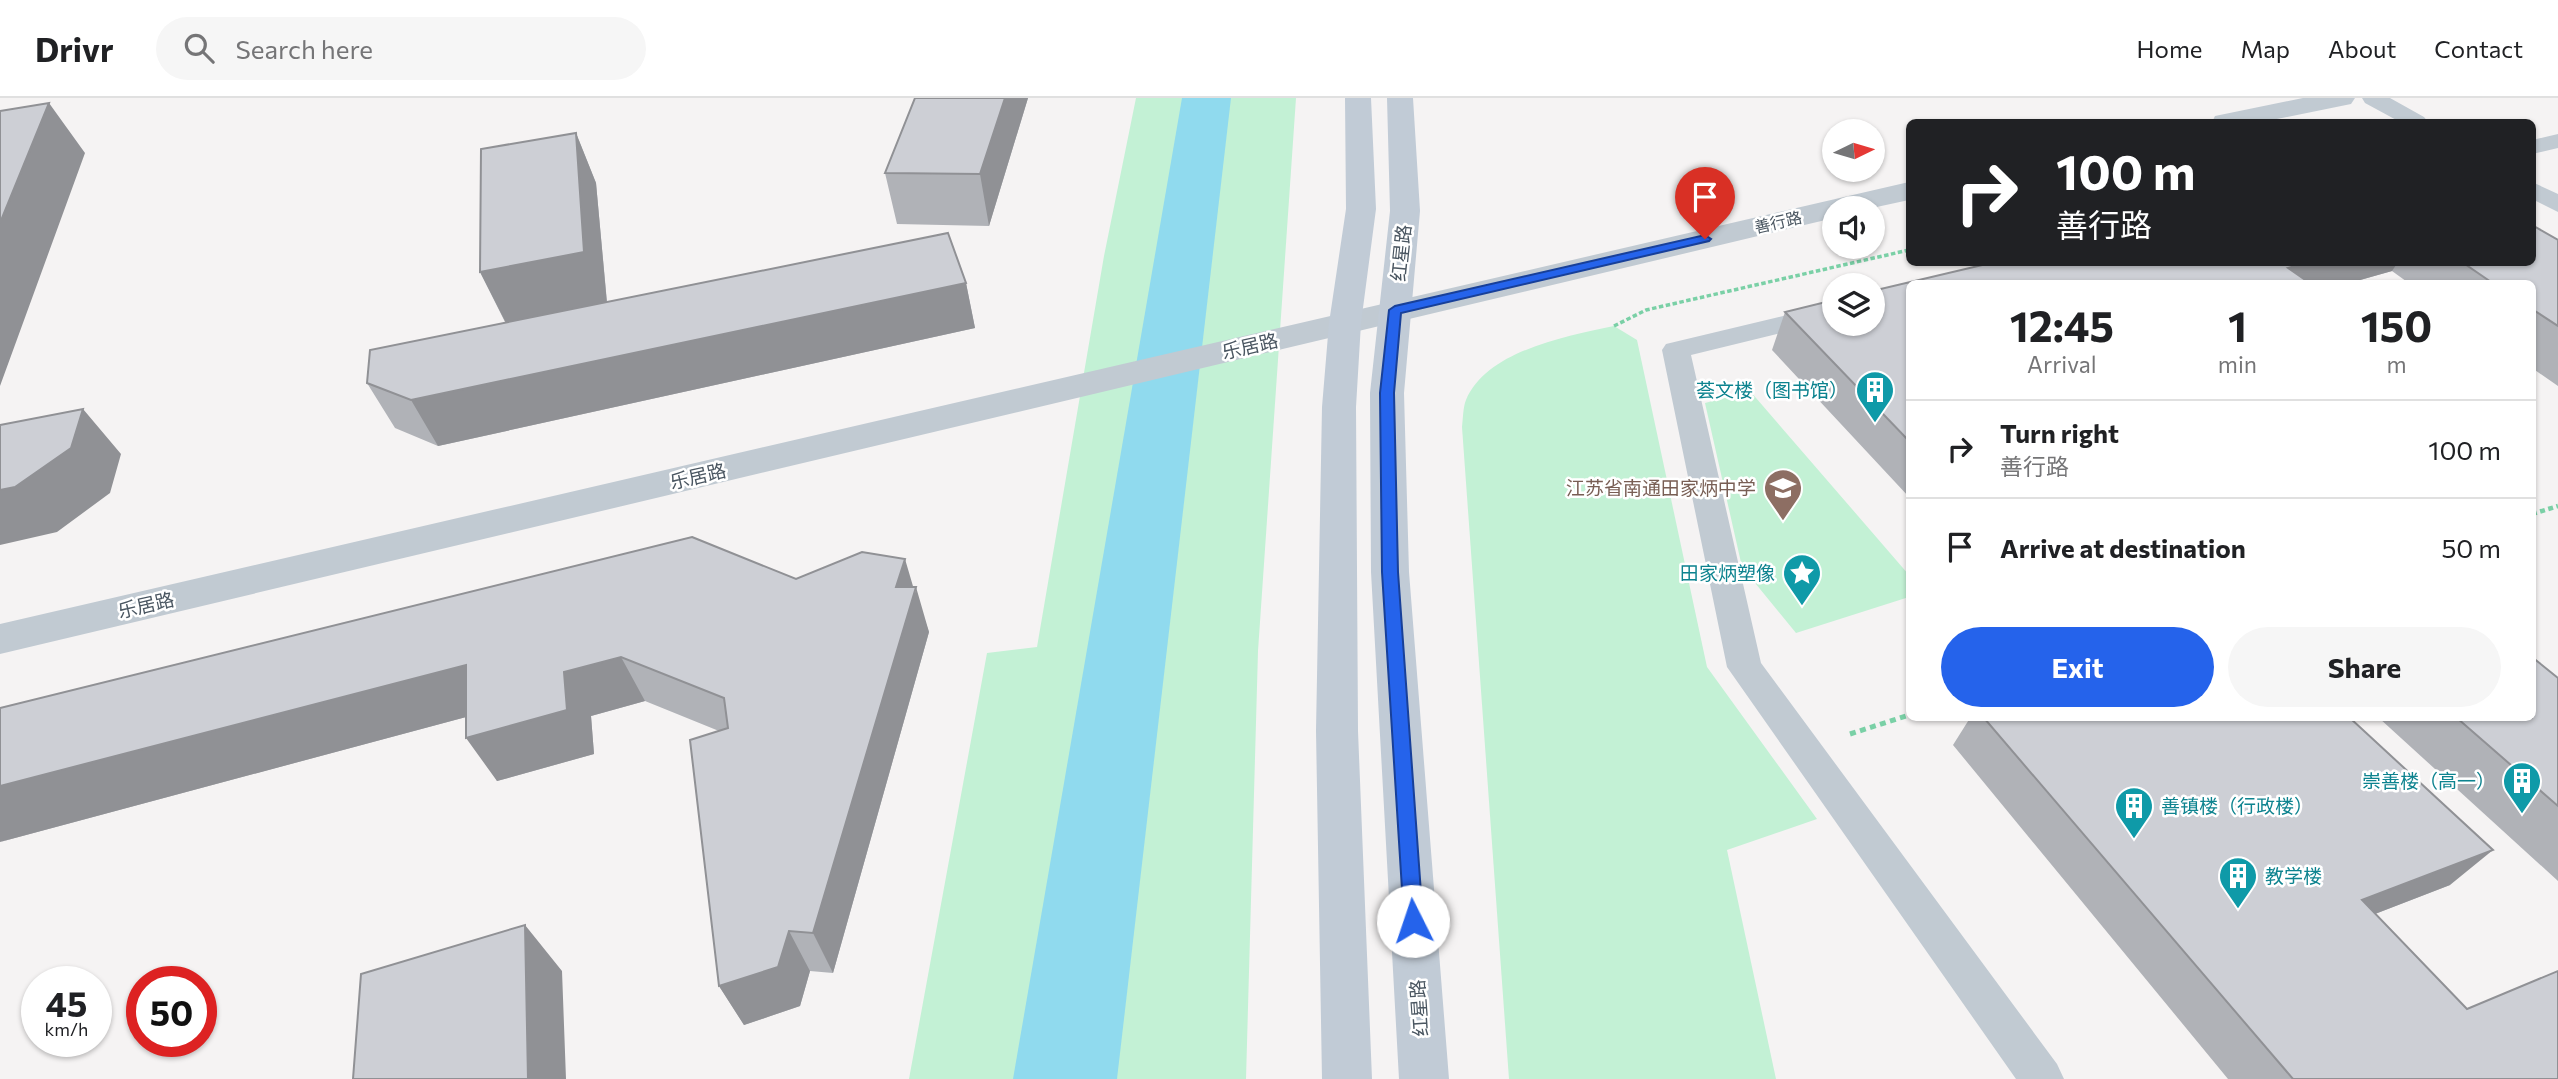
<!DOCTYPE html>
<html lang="en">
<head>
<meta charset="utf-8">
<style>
  :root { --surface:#fff; --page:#f6f6f6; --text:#202124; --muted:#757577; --line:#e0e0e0; --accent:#2563eb }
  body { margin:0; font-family:Commissioner,"Noto Sans SC",sans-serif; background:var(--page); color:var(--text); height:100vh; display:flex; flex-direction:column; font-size:26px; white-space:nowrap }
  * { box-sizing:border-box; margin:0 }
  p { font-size:23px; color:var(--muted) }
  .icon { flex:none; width:38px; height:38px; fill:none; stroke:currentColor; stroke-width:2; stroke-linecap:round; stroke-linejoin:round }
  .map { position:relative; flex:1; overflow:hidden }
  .sheet { position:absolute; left:1906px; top:182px; width:630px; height:441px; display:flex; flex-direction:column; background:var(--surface); border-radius:10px; box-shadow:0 2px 5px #0004 }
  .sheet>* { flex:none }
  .guide { position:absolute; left:1906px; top:21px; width:630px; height:147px; border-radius:10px; box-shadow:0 2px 5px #0004; background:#202124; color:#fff; overflow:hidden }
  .needle { width:46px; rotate:85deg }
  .fabs { position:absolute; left:1822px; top:21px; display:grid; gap:14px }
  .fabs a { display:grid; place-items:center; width:63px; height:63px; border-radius:50%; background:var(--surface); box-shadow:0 2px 5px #0004; font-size:35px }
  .speed { position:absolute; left:21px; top:868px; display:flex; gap:14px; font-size:35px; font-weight:700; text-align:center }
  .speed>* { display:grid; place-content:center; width:91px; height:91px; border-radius:50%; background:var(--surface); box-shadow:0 2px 5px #0004; line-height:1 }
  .speed small { font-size:18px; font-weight:400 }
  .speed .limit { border:10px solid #d22; background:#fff; color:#111 }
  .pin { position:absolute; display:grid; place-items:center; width:60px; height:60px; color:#fff; margin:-72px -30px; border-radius:50% 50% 50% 0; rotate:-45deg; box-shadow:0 0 7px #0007 }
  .pin .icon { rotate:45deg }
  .me { position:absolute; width:77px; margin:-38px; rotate:356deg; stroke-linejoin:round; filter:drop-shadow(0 0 5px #0008) }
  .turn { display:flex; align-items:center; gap:24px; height:147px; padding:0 35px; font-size:32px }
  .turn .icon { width:91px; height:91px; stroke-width:2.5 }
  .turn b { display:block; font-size:49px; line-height:60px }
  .eta { display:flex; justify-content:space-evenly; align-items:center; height:119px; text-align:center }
  .eta b { font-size:42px; font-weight:700; line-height:49px }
  .button { display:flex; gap:14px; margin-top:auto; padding:14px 35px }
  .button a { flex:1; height:80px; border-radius:42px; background:var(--accent); color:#fff; font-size:28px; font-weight:700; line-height:80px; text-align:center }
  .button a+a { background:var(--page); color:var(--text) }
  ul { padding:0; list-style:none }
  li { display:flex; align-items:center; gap:21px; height:98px; padding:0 35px; border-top:2px solid var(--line) }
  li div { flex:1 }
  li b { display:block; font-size:26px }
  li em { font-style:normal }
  header { display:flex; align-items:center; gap:42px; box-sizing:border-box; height:98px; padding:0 35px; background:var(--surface); border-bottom:2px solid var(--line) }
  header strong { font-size:33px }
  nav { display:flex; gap:38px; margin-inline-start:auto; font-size:24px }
  .search { width:490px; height:63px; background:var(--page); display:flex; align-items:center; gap:18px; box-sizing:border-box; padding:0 24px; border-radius:38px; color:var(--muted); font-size:26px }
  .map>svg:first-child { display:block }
  .green { fill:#c3f1d5 }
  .water { fill:#90daee }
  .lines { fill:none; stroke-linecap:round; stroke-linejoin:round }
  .path-far2 { stroke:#7ad0a6; stroke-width:3.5; stroke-dasharray:4.5 2.5; stroke-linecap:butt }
  .path-far1 { stroke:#7ad0a6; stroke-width:4.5; stroke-dasharray:5 3.5; stroke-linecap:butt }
  .path { stroke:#7ad0a6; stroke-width:5; stroke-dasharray:6 4.5; stroke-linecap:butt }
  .service { fill:#c1cad2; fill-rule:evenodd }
  .tertiary { fill:#c1cad2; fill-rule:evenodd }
  .secondary { fill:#c1cbd6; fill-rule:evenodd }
  .wall { fill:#b0b2b7 }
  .shaded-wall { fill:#909195 }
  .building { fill:#cdcfd5; stroke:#909195; stroke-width:2 }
  .route { fill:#2563eb; stroke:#184099; stroke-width:2 }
  .labels { text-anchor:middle; stroke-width:5; stroke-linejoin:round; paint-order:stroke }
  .far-street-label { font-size:16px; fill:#4a5661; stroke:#fff }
  .street-label { font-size:19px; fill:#4a5661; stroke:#fff }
  .culture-label { font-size:19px; fill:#0d838f; stroke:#fff; text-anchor:end }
  .education-label { font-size:19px; fill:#785e54; stroke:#fff; text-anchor:end }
</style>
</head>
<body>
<header>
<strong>Drivr</strong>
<div class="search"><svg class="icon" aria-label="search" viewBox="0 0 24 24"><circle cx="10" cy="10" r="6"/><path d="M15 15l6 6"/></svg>Search here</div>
<nav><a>Home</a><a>Map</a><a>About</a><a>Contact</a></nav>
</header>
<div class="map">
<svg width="2558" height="981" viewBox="0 0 2558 981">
  <rect width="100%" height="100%" fill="#f5f3f3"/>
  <!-- green -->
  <path class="green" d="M 1136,0 L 1296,0 L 1258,553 L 1246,981 L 909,981 L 987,555 L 1037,549 L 1104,158 Z
    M 1614,228 L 1637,242 L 1707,569 L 1817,721 L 1727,752 L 1776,981 L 1509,981 L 1462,329 C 1463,321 1463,309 1466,302 C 1487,252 1568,238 1614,228 Z
    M 1750,293 L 1909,477 L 1909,499 L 1796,535 L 1742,469 L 1705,305 Z"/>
  <!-- water -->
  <path class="water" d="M 1182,0 L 1231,0 L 1117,981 L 1013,981 Z"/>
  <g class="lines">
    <!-- path-far2 -->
    <path class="path-far2" d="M 1614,228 L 1646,212 L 1909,152"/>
    <!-- path-far1 -->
    <path class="path-far1" d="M 2532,416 L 2558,408"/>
    <!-- path -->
    <path class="path" d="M 1850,636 L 1909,617"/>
    <!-- service -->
    <path class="service" d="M 2362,0 L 2390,0 L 2424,19 L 2428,24 L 2400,24 L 2365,5 Z
      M 2558,36 L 2558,50 L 2532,56 L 2532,42 Z
      M 2532,84 L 2558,96 L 2558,114 L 2532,101 Z
      M 1834,206 L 1834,222 L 1691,257 L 1761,565 L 2057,966 L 2064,981 L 2016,981 L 1727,569 L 1662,252 L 1666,246 Z"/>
    <!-- tertiary -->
    <path class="tertiary" d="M 2303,0 L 2355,0 L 2351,6 L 2262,24 L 2212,24 L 2215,18 Z
      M 1909,84 L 1909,102 L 1872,110 L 1834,110 L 1834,120 L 0,556 L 0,526 Z"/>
    <!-- secondary -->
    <path class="secondary" d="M 1345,0 L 1371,0 L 1376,111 L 1361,225 L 1356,309 L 1358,633 L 1372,981 L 1322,981 L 1316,633 L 1322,309 L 1329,225 L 1346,111 Z
      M 1387,0 L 1413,0 L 1420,113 L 1404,295 L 1409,474 L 1449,981 L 1399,981 L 1371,474 L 1370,295 L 1390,113 Z"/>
  </g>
  <!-- wall -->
  <path class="wall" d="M 915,0 L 1028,0 L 989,128 L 897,126 L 885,75 Z
    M 576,35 L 596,85 L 607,204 L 966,185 L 975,230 L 438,348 L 395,330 L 367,285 L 505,224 L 480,174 Z
    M 2558,142 L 2558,288 L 2532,270 L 2532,186 L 2410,186 L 2392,173 L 2346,186 L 1909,186 L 1909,399 L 1772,252 L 1785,214 L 1995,164 L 2532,164 Z
    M 796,481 L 913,489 L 929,534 L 833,875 L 810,873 L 800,908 L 744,927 L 719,888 L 719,633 L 645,603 L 591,618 L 594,656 L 497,683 L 466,619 L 0,744 Z
    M 2558,580 L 2558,783 L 2379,620 L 2532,620 Z
    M 1970,620 L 2350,620 L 2450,787 L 2375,816 L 2467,911 L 2558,981 L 2228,981 L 1953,647 Z"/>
  <!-- shaded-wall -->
  <path class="shaded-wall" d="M 1005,0 L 1028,0 L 989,128 L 980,76 Z
    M 49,5 L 85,55 L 0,288 L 0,125 Z
    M 576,35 L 596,85 L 607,206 L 507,227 L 480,174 Z
    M 2309,164 L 2398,164 L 2392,173 L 2346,186 L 2278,186 L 2288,170 Z
    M 966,185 L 975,230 L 438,348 L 411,302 Z
    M 83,311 L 121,356 L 110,395 L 57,434 L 0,447 L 0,392 Z
    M 905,461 L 915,495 L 916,489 L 929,534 L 833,875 L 813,835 L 896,489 Z
    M 621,559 L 645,603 L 591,618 L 594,656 L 497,683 L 466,640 L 564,574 Z
    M 466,567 L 496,611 L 0,744 L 0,688 Z
    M 2493,752 L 2450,787 L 2323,836 L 2362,802 Z
    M 525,827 L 562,873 L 566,981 L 528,981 Z
    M 789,833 L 810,873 L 800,908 L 744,927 L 719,888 Z"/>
  <!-- building -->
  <path class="building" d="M 915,0 L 1005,0 L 980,76 L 885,75 Z
    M 49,5 L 0,125 L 0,13 Z
    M 576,35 L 584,154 L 480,174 L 481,51 Z
    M 2532,127 L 2558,142 L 2558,228 L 2532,211 L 2532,186 L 2494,186 L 2462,164 L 2532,164 Z
    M 948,135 L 966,185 L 411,302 L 367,285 L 370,252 Z
    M 1995,164 L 2309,164 L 2288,170 L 2311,186 L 1909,186 L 1909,343 L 1785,214 L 1834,202 L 1834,226 L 1872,226 L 1872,193 Z
    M 83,311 L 71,350 L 15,389 L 0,392 L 0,327 Z
    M 692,439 L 796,481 L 862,454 L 905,461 L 896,489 L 916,489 L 813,835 L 789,833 L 778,869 L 719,888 L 690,642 L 728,630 L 724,600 L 621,559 L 564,574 L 567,612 L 466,640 L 466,567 L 0,688 L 0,610 Z
    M 2532,559 L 2558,580 L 2558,708 L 2457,620 L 2532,620 Z
    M 1984,620 L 2350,620 L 2493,752 L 2362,802 L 2467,911 L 2558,873 L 2558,981 L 2293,981 Z
    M 525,827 L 528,981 L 353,981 L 361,876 Z"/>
  <!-- route -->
  <path class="route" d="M 1705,137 L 1711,141 L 1709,143 L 1401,215 L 1394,295 L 1398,474 L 1423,823 L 1420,829 L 1413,832 L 1406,829 L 1404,823 L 1382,474 L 1380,295 L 1389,212 L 1395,208 Z"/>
  <!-- icons -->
  <defs>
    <symbol id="building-pin" viewBox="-11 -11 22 30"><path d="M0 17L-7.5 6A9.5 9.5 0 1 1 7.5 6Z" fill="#0f9aa8" stroke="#fff"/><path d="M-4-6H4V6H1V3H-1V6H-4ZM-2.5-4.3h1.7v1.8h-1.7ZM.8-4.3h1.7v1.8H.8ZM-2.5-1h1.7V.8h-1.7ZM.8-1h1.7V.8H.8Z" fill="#fff"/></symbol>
    <symbol id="school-pin" viewBox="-11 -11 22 30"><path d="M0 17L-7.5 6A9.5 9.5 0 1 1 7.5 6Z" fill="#8d6e63" stroke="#fff"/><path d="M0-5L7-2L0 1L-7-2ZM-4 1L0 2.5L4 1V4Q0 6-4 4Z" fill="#fff"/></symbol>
    <symbol id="sight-pin" viewBox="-11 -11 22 30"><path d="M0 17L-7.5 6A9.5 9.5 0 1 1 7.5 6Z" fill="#0f9aa8" stroke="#fff"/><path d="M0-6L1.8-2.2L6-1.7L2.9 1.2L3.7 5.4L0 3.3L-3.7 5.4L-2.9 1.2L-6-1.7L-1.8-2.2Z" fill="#fff"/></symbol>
  </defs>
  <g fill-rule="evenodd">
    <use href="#building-pin" x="1853" y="270" width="44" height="60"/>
    <use href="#school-pin" x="1761" y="368" width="44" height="60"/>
    <use href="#sight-pin" x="1780" y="453" width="44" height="60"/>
    <use href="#building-pin" x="2500" y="661" width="44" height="60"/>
    <use href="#building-pin" x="2112" y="686" width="44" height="60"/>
    <use href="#building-pin" x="2216" y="756" width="44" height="60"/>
  </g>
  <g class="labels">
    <!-- far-street labels -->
    <g class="far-street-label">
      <text transform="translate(1778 124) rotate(-13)" y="6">善行路</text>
    </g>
    <!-- street labels -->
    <g class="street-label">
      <text transform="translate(1401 155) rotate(-84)" y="7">红星路</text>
      <text transform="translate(1250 248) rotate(-13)" y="7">乐居路</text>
      <text transform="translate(698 378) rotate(-13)" y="7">乐居路</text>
      <text transform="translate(146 507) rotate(-13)" y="7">乐居路</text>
      <text transform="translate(1419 910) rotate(-94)" y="7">红星路</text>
    </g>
    <!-- culture labels -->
    <g class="culture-label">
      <text x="1848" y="299">荟文楼（图书馆）</text>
      <text x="1775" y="482">田家炳塑像</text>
      <text x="2495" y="690">崇善楼（高一）</text>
      <text x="2161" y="715" text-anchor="start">善镇楼（行政楼）</text>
      <text x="2265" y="785" text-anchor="start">教学楼</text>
    </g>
    <!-- education labels -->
    <g class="education-label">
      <text x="1756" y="397">江苏省南通田家炳中学</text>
    </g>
  </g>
</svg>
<div class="fabs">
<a><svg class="needle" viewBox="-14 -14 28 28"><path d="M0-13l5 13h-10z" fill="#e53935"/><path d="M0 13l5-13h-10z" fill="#757577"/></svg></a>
<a><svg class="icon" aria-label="sound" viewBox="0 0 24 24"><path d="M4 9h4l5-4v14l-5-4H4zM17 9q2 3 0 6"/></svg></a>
<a><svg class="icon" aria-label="layers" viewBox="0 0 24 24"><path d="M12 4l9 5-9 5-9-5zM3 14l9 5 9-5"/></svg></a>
</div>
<div class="speed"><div>45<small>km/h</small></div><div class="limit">50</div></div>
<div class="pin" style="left:1705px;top:141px;background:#d93025"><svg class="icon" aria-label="arrive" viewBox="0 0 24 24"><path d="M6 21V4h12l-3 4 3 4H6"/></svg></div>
<svg class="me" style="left:1413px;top:823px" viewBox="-20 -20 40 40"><circle r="19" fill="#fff"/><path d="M0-13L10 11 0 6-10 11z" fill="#2563eb"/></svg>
<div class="guide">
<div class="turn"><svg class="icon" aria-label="right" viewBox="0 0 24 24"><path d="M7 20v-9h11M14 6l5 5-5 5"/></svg><div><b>100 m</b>善行路</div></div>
</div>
<section class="sheet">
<div class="eta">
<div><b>12:45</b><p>Arrival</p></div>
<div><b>1</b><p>min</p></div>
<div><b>150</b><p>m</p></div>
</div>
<ul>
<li><svg class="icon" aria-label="right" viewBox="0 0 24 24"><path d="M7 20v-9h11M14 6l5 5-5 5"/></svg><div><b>Turn right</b><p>善行路</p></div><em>100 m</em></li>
<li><svg class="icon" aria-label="arrive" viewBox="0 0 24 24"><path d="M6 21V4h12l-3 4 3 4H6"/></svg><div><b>Arrive at destination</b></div><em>50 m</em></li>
</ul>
<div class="button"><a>Exit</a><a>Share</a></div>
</section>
</div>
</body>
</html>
